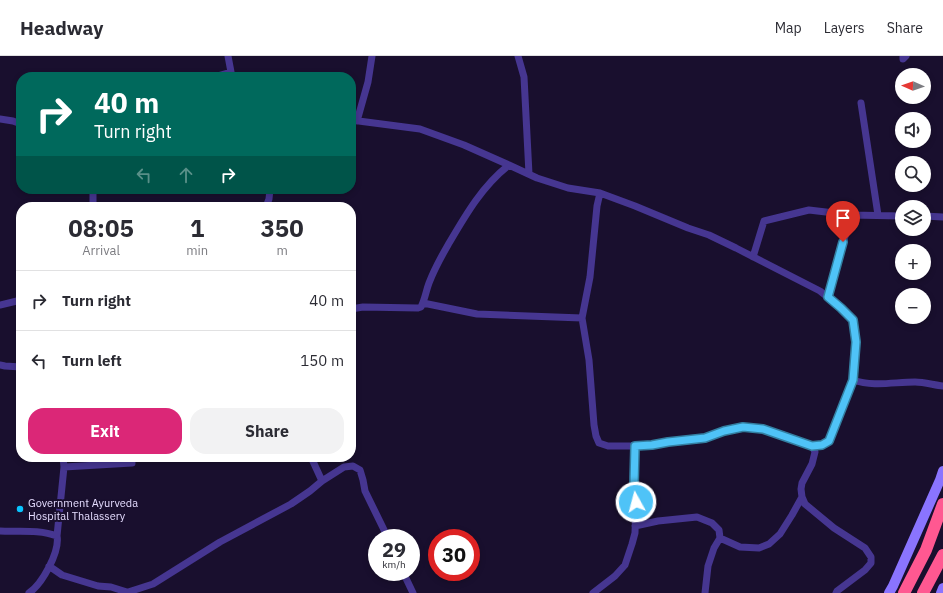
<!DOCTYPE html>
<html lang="en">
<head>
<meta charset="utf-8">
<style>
  :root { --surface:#fff; --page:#f2f2f3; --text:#2b2b33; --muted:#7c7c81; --line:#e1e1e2; --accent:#db2777 }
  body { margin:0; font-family:"IBM Plex Sans",sans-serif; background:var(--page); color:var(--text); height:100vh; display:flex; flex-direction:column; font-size:15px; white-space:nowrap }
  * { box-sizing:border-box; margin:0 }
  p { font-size:13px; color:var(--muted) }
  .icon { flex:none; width:22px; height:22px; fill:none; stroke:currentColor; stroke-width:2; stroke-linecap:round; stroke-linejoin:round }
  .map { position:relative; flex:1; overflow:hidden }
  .side { position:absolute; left:16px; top:146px; width:340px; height:260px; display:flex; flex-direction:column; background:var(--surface); border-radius:16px; box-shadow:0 2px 6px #0003 }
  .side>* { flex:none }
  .banner { position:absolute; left:16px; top:16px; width:340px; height:122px; border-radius:16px; box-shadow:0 2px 6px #0003; background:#00695c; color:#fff; overflow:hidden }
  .needle { width:26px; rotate:272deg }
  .tools { position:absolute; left:895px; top:12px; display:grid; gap:8px }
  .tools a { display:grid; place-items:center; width:36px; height:36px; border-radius:50%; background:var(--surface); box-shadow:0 2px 6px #0003; font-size:20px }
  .speed { position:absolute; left:368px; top:473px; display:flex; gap:8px; font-size:20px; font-weight:700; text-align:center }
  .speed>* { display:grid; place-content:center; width:52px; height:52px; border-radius:50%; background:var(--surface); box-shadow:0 2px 6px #0003; line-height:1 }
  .speed small { font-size:10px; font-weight:400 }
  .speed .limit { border:6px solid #d22; background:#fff; color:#111 }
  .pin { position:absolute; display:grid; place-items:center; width:34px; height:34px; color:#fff; margin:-41px -17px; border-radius:50% 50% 50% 0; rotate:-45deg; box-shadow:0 0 4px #0007 }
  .pin .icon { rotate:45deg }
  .me { position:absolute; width:44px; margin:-22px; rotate:353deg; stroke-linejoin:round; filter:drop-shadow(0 0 3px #0008) }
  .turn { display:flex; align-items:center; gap:14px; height:84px; padding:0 12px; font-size:18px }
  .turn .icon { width:52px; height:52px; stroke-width:2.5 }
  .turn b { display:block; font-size:28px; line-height:34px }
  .lanes { display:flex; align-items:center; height:38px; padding:0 12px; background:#0003; justify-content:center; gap:20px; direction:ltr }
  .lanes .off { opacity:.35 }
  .eta { display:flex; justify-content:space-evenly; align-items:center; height:68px; text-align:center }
  .eta b { font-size:24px; font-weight:700; line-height:28px }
  .cta { display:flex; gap:8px; margin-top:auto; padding:8px 12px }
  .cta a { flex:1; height:46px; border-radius:16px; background:var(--accent); color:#fff; font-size:16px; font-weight:700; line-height:46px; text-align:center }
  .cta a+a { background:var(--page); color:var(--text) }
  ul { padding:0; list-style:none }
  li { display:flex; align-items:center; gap:12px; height:60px; padding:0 12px; border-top:1px solid var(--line) }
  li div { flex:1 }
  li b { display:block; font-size:15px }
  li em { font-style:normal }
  header { display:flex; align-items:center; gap:24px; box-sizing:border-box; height:56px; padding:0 20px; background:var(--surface); border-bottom:1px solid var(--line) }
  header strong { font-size:19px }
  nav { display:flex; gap:22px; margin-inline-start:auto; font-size:14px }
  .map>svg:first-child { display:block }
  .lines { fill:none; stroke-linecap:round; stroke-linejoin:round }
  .street { stroke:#463691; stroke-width:7 }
  .secondary { stroke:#8a74ff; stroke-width:10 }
  .highway { stroke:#ff5891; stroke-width:12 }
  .route-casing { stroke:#337fa1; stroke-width:10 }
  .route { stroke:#4fc3f7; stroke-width:7 }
  .poi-dot { fill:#09c4ff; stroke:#190f2e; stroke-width:1.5 }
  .labels { text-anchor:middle; stroke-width:4; stroke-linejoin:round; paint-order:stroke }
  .poi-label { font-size:11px; fill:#e5ddff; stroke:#190f2e; text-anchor:start }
</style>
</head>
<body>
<header>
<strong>Headway</strong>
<nav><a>Map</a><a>Layers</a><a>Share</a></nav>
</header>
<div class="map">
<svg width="943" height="537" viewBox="0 0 943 537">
  <rect width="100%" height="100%" fill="#190f2e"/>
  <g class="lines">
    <!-- street -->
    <path class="street" d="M 228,0 L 231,16
      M 518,0 L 524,21 L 529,118
      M 903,0 L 903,3 L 906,0
      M 214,21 L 231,16 L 232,21
      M 861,47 L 878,159
      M 0,63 L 13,65 L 21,68
      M 351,64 L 420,73 L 464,89 L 509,109
      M 357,65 L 368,26 L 372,0
      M 93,133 L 93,151
      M 600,137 L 597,150 L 590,221 L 582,262 L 589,304 L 594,369 L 596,380 L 599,387 L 608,390 L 635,390
      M 266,151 L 269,143 L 270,133
      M 924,160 L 943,161
      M 753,201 L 764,165 L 809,154 L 851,159
      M 828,241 L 851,159 L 902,160
      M 423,247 L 477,258 L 582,262
      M 0,249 L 21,244
      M 351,253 L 363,251 L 418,252 L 421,251 C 425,243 426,235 429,227 C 434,214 441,201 448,189 C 465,160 482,130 509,109 L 537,122 L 568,132 L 600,137 L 635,150 L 688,172 L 709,179 L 736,192 L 820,235 L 841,252 L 853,264 L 856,286 L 853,324 C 874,331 894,326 915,326 C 924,326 934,329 943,330
      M 0,309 L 5,310 L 21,311
      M 812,390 L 822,389 L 829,385 L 853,324
      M 311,401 L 322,425
      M 64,411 L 132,407
      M 635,470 L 658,465 L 697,461 L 712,467 L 719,474 L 720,482 L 714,492 L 708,510 L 705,537
      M 0,475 C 18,476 39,473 57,480 C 60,496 42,528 29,537
      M 57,480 L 64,411 L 63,401
      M 720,482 L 740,491 L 759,492 L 769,488 L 780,478 L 792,459 L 802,441
      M 49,510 L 62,519 L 98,530 L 111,531 L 127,536
      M 403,516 L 413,537
      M 125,537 L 153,528 L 220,486 L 291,448 L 310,435 L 322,425 L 344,411 L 353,410 L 360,414 L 363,424 L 365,435 L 388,482
      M 593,537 L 615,520 L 625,509 L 632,488 L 635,477 L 636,446 L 633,429 L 635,390 C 650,389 663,386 678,385 C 687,384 697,384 706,382 C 718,379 731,371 744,371 C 766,371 792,382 812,390 L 815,396 L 812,408 L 802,427 L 801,433 L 802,441 L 805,448 L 834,472 L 865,492 L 871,501 L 871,507 L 865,514 L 837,535 L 836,537"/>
    <!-- secondary -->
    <path class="secondary" d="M 889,537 L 893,530 L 940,424 L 943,415
      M 941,537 L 943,532"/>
    <!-- highway -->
    <path class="highway" d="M 904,537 L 926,494 L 943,448
      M 923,537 L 943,499"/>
  </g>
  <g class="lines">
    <defs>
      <path id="route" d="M 636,446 L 634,429 L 635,390 L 652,389 L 668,386 L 705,382 L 724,375 L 743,371 L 763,373 L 812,390 L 822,389 L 829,385 L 853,324 L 856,286 L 853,264 L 841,252 L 828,241 L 843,186"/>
    </defs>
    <!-- route casing -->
    <use href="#route" class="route-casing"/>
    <!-- route -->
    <use href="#route" class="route"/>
  </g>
  <!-- markers -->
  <circle class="poi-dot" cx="20" cy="453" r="4"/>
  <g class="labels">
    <!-- poi labels -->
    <g class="poi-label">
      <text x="28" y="451">Government Ayurveda<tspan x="28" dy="13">Hospital Thalassery</tspan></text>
    </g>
  </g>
</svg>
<div class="tools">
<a><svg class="needle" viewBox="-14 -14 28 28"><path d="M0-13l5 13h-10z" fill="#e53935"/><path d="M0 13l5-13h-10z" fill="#7c7c81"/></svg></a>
<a><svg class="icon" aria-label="sound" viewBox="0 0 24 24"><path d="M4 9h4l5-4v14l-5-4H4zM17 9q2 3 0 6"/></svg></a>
<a><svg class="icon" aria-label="search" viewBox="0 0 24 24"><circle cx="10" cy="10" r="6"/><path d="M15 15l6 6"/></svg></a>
<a><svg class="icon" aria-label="layers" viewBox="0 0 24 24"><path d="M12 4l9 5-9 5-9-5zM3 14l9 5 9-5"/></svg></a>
<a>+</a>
<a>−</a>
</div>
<div class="speed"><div>29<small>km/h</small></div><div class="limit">30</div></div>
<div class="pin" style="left:843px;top:186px;background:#d93025"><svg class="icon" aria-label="arrive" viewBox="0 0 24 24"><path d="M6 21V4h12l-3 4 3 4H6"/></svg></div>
<svg class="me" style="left:636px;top:446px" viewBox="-20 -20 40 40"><circle r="17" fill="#4fc3f7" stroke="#fff" stroke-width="3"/><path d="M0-11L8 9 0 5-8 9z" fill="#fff"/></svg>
<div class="banner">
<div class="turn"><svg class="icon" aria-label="right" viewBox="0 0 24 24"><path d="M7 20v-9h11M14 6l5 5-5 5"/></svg><div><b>40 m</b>Turn right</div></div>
<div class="lanes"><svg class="icon off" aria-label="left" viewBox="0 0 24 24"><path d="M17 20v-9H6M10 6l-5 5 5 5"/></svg><svg class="icon off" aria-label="ahead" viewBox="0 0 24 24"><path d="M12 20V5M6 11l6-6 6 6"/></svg><svg class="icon" aria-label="right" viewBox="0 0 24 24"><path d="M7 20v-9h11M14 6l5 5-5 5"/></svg></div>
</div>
<section class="side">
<div class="eta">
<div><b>08:05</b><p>Arrival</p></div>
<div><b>1</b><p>min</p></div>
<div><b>350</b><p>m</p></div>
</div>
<ul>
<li><svg class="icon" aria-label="right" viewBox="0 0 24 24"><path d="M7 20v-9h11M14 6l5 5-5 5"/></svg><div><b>Turn right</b></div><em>40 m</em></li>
<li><svg class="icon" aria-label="left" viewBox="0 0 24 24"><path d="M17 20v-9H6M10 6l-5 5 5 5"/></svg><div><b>Turn left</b></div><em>150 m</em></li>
</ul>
<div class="cta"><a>Exit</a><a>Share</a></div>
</section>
</div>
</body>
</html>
